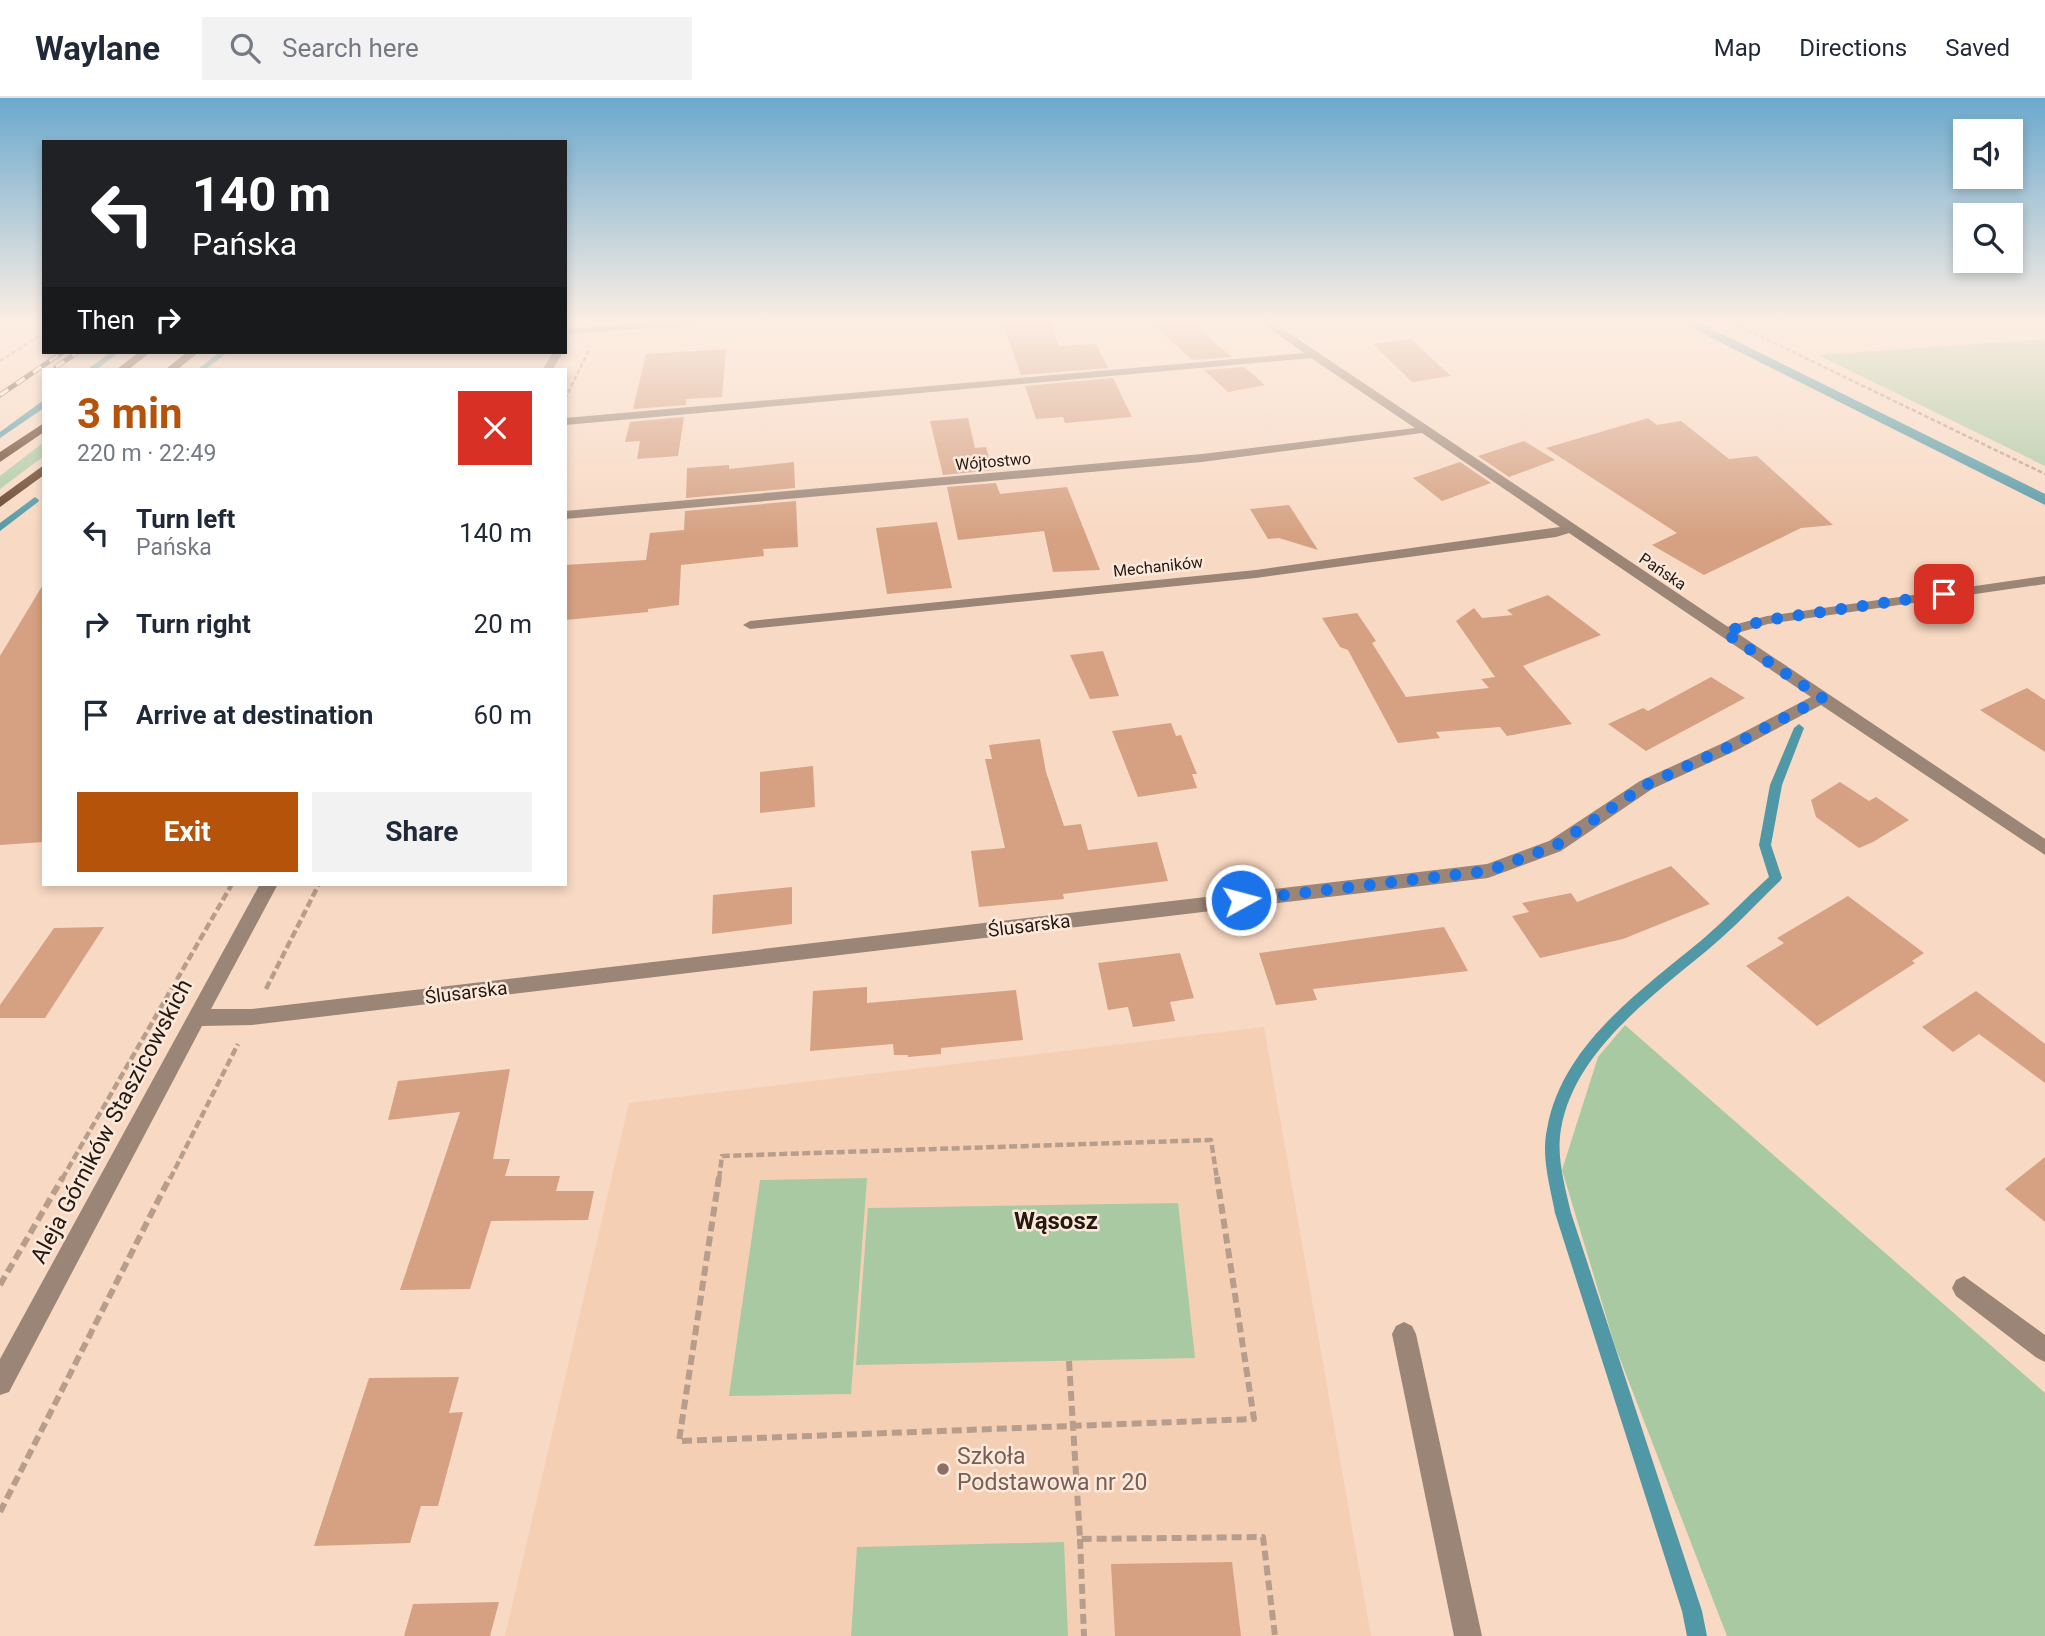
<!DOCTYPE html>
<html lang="en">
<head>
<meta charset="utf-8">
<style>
  :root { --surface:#fff; --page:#f2f2f3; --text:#1f2937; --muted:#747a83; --line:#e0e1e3; --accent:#b45309 }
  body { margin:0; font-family:Roboto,sans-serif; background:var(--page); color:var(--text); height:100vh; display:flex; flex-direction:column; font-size:26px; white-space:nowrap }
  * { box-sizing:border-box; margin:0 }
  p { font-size:23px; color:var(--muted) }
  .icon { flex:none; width:38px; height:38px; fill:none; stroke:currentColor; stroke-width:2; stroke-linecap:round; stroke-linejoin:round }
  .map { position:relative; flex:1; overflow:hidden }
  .side { position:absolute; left:42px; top:270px; width:525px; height:518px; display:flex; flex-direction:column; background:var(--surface); border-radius:0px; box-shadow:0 4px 10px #0003 }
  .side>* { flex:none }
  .top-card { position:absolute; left:42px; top:42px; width:525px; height:214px; border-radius:0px; box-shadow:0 4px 10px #0003; background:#202124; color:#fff; overflow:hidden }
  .tools { position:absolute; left:1953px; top:21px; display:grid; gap:14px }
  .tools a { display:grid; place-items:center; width:70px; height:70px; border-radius:0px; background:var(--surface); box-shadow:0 4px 10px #0003; font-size:35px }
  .pin { position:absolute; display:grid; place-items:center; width:60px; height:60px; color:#fff; margin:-30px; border-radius:14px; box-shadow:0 4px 10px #0006 }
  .me { position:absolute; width:77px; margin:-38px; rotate:83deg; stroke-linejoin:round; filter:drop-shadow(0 0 5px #0008) }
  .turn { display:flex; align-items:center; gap:24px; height:147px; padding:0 35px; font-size:32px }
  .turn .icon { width:91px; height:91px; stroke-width:2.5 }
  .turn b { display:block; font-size:49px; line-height:60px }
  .then { display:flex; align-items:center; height:66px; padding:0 35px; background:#0003; gap:14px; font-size:26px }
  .round { display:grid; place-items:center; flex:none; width:74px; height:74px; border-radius:0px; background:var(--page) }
  .head { display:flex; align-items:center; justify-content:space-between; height:119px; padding:0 35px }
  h1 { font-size:42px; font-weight:700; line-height:52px; color:var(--accent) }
  .primary-button { display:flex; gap:14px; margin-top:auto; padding:14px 35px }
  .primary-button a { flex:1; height:80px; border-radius:0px; background:var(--accent); color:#fff; font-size:28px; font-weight:700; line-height:80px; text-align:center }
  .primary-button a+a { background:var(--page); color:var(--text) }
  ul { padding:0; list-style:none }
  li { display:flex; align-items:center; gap:21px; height:91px; padding:0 35px }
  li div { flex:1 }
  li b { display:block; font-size:26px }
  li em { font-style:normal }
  header { display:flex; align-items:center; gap:42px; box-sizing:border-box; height:98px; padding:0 35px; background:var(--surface); border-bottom:2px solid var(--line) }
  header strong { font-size:33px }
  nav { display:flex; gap:38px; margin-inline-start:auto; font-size:24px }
  .search { width:490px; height:63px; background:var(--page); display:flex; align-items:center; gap:18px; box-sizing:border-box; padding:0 24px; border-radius:0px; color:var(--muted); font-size:26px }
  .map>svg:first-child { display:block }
  .built { fill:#f5cfb4 }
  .green { fill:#a9c9a3 }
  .water { fill:#5098a5 }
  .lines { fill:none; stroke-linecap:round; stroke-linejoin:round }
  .stream { fill:#5098a5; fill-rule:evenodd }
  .building { fill:#d5a182 }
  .path-far2 { stroke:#b79e8c; stroke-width:2.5; stroke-dasharray:4.5 2.5; stroke-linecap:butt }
  .path-far1 { stroke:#b79e8c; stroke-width:4.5; stroke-dasharray:8 3.5; stroke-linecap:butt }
  .path { stroke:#b79e8c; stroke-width:6; stroke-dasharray:10 5; stroke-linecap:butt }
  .lane { fill:#9a8576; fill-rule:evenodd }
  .street { fill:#9a8576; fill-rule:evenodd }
  .primary { fill:#5f3b21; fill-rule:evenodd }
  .rail-casing { stroke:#635246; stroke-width:5 }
  .rail { stroke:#fce9db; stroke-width:3.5; stroke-dasharray:10; stroke-linecap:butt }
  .route { stroke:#1a73e8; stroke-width:12; stroke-dasharray:0 21.6 }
  .education-dot { fill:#8d6e63; stroke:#fce9db; stroke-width:2.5 }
  .labels { text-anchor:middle; stroke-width:5; stroke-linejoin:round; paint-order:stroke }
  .far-street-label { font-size:16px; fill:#241911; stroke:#fce9db }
  .street-label { font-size:19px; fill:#241911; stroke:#fce9db }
  .near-street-label { font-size:23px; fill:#241911; stroke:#fce9db }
  .near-education-label { font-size:23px; fill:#785e54; stroke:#fce9db; text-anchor:start }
  .near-neighbourhood-label { font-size:24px; font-weight:bold; fill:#241911; stroke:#fce9db }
</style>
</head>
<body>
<header>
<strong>Waylane</strong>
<div class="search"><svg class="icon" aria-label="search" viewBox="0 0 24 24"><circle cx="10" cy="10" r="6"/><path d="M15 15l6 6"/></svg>Search here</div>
<nav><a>Map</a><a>Directions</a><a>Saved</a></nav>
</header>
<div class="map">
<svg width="2045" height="1538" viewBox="0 0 2045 1538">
  <rect width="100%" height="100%" fill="#f8d9c3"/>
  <!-- built -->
  <path class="built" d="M 1264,929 L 1371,1538 L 505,1538 L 629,1005 Z"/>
  <!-- green -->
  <path class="green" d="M 2045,241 L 2045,368 L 1818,257 Z
    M 44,344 L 44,358 L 0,391 L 0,378 Z
    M 1625,927 L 2045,1295 L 2045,1538 L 1727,1538 L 1615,1248 L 1562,1072 L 1598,959 Z
    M 867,1080 L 851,1296 L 729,1298 L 760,1082 Z
    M 1178,1105 L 1195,1260 L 856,1267 L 868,1110 Z
    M 1064,1444 L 1068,1538 L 851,1538 L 857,1449 Z"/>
  <!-- water -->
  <path class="water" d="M 1678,223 L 1696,223 L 2045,396 L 2045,407 Z"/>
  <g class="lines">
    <!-- stream -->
    <path class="stream" d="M 111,254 L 120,254 L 97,271 L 88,271 Z
      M 220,254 L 228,254 L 206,271 L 198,271 Z
      M 41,304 L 44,304 L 44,310 L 0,340 L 0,334 Z
      M 35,399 L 39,402 L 38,404 L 0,433 L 0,425 Z
      M 1799,626 L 1804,630 L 1782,687 L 1771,747 L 1782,780 L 1780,783 C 1757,805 1735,829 1711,849 C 1654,897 1574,953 1561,1031 C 1556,1059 1565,1088 1571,1115 L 1702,1513 L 1707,1538 L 1687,1538 L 1682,1513 L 1555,1115 C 1550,1088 1541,1059 1547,1031 C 1562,946 1642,892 1703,841 C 1726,821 1747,799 1769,779 L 1759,747 L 1770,687 L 1794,630 Z"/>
  </g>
  <!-- building -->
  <path class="building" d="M 1002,223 L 1050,223 L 1059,248 L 1096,246 L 1108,270 L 1021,277 Z
    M 1149,223 L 1190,223 L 1232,259 L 1192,262 Z
    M 1411,241 L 1451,278 L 1412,284 L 1373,246 Z
    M 726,251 L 722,299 L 686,301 L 686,307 L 633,311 L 646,256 Z
    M 1244,269 L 1265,287 L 1228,294 L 1204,272 Z
    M 1113,280 L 1132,319 L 1065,325 L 1063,319 L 1036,321 L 1025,288 Z
    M 684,319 L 678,358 L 637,361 L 640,343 L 625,344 L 630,324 Z
    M 968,320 L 975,350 L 986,349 L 993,372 L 943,377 L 930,323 Z
    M 1648,320 L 1657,327 L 1681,323 L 1729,361 L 1757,358 L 1833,427 L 1801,430 L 1704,477 L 1652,447 L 1677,435 L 1546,350 Z
    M 1524,343 L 1555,362 L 1509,379 L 1478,358 Z
    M 794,364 L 795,390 L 686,400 L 687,370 L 729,367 L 729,371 Z
    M 1460,364 L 1491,385 L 1442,403 L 1413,380 Z
    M 996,385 L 1000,396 L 1067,389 L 1100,472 L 1053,474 L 1044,433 L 958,442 L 947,389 Z
    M 796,403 L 798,449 L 763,451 L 764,458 L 681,467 L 679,507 L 648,511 L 648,514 L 565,522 L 565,467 L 646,462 L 650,435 L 684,432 L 685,413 Z
    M 1289,407 L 1318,452 L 1279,440 L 1268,441 L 1250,411 Z
    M 937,424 L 952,490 L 887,496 L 876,430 Z
    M 44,485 L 44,744 L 0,747 L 0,558 Z
    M 1548,497 L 1601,537 L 1523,568 L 1572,626 L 1507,638 L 1500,629 L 1436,634 L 1440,640 L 1398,645 L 1348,552 L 1340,549 L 1322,520 L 1357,515 L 1376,543 L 1372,545 L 1406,599 L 1489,590 L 1481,581 L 1495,579 L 1456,523 L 1474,510 L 1482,520 L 1513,517 L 1507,512 Z
    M 1103,553 L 1119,598 L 1090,601 L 1070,557 Z
    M 1711,579 L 1745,600 L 1646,653 L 1608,626 L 1643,610 L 1648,613 Z
    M 2027,590 L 2045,602 L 2045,654 L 1980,612 Z
    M 1171,625 L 1176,638 L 1181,637 L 1197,676 L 1192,676 L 1197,690 L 1138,699 L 1112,633 Z
    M 1040,641 L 1046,674 L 1064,728 L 1081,726 L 1088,752 L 1157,744 L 1168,783 L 1063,796 L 1064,801 L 979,809 L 971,753 L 1005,750 L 985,661 L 992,661 L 989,647 Z
    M 813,668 L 815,709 L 760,715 L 760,674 Z
    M 1840,684 L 1869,703 L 1876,699 L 1909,722 L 1873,744 L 1859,750 L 1816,719 L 1811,702 Z
    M 1671,768 L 1710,806 L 1623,841 L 1540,860 L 1512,818 L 1529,814 L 1522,805 L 1571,795 L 1577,804 Z
    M 792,789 L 792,826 L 712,836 L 713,797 Z
    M 1848,798 L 1924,855 L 1912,863 L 1915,865 L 1817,928 L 1746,868 L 1784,845 L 1777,840 Z
    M 104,829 L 45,920 L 0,920 L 0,907 L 54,830 Z
    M 1444,829 L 1468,873 L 1313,891 L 1317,902 L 1276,907 L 1259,855 Z
    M 1180,855 L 1194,900 L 1170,904 L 1175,923 L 1133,929 L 1128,909 L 1108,912 L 1098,865 Z
    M 867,889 L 867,905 L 1016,892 L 1023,942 L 941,950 L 941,956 L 908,959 L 908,957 L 894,957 L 893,946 L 810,953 L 813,893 Z
    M 1976,893 L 2045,946 L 2045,985 L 1979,936 L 1953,954 L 1922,929 Z
    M 510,971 L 493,1061 L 510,1061 L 505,1078 L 560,1078 L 556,1093 L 594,1093 L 588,1122 L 491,1123 L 470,1191 L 400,1192 L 460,1014 L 388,1022 L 398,983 Z
    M 2045,1059 L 2045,1124 L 2005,1091 Z
    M 459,1279 L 449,1315 L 463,1314 L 438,1408 L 421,1408 L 410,1445 L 314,1448 L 369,1280 Z
    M 1232,1464 L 1241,1538 L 1115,1538 L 1111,1466 Z
    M 499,1504 L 490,1538 L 404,1538 L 413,1506 Z"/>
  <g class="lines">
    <!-- path-far2 -->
    <path class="path-far2" d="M 1729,223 L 2045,376
      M 0,263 L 44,235
      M 565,301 L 589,252"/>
    <!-- path-far1 -->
    <path class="path-far1" d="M 266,891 L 319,786
      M 62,1081 L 232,786
      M 170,1081 L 238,946
      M 719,1081 L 722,1058 L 1211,1042 L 1217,1081"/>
    <!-- path -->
    <path class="path" d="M 719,1079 L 679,1343 L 1254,1321 L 1217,1079
      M 0,1187 L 63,1079
      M 1069,1263 L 1080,1441 L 1263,1439 L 1275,1538
      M 0,1414 L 170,1079
      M 1080,1441 L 1084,1538"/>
    <!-- lane -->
    <path class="lane" d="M 2045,478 L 2045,486 L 1768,526 L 1724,539 L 1717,534 L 1719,531 L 1767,518 Z"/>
    <!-- street -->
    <path class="street" d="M 667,223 L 711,223 L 706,226 L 565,236 L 565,232 L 569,231 Z
      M 1259,223 L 1271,223 L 2045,741 L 2045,757 L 1821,607 L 1735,653 L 1652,691 L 1561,753 L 1488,780 L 252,927 L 202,928 L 9,1294 L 0,1297 L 0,1261 L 260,786 L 278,786 L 211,911 L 252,911 L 1487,766 L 1549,743 L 1640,683 L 1723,645 L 1811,599 L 1569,435 L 1556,439 L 1256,480 L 750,531 L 743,527 L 750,523 L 1256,472 L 1560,429 L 1422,335 L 1202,364 L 565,421 L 565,413 L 1202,356 L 1415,330 L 1311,260 L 565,327 L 565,320 L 1304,255 Z
      M 553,254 L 563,254 L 553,271 L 543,271 Z
      M 1964,1178 L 2045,1237 L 2045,1264 L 2037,1260 L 1956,1198 L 1952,1190 L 1956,1182 Z
      M 1404,1224 L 1412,1228 L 1416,1236 L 1482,1538 L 1454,1538 L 1392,1236 L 1396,1228 Z"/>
    <!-- primary -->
    <path class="primary" d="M 139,254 L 151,254 L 129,271 L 117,271 Z
      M 187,254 L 199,254 L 178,271 L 166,271 Z
      M 44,325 L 44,334 L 0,364 L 0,354 Z
      M 44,367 L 44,377 L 0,409 L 0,399 Z"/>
    <defs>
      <path id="rail" d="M 56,269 L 78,254
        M 0,297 L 63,254"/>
    </defs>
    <!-- rail casing -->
    <use href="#rail" class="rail-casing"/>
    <!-- rail -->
    <use href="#rail" class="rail"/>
  </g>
  <!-- sky -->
  <linearGradient id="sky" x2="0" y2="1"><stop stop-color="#6ba9cd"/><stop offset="0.51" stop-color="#fceee4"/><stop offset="1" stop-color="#fceee4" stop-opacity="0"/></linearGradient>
  <rect width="2045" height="438" fill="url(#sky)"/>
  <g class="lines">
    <!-- route -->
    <path class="route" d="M 1241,802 L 1488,773 L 1555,748 L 1646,687 L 1729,649 L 1822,600 L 1724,534 L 1767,522 L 1944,496"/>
  </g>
  <!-- markers -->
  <circle class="education-dot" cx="943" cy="1371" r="7"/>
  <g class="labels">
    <!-- far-street labels -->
    <g class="far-street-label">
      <text transform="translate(993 363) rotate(-5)" y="6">Wójtostwo</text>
      <text transform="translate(1158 468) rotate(-6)" y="6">Mechaników</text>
      <text transform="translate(1663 473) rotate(34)" y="6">Pańska</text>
    </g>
    <!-- street labels -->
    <g class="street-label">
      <text transform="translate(1029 827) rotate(-7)" y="7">Ślusarska</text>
      <text transform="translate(466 894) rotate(-7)" y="7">Ślusarska</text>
    </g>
    <!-- near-street labels -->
    <g class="near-street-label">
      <text transform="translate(111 1023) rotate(-62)" y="8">Aleja Górników Staszicowskich</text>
    </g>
    <!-- near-education labels -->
    <g class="near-education-label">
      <text x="957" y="1366">Szkoła<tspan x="957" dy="26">Podstawowa nr 20</tspan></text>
    </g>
    <!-- near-neighbourhood labels -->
    <g class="near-neighbourhood-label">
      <text x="1056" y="1131">Wąsosz</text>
    </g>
  </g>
</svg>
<div class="tools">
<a><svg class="icon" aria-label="sound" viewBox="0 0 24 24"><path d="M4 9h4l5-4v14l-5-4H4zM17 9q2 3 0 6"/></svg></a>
<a><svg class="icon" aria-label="search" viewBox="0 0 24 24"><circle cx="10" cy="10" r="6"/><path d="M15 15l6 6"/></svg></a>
</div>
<div class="pin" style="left:1944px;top:496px;background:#d93025"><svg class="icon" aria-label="arrive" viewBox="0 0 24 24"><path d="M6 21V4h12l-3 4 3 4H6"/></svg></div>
<svg class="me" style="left:1241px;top:802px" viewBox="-20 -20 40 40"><circle r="17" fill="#1a73e8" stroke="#fff" stroke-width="3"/><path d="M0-11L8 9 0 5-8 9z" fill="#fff"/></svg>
<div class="top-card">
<div class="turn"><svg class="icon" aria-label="left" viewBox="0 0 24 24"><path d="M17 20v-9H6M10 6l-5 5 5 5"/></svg><div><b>140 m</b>Pańska</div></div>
<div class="then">Then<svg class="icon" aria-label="right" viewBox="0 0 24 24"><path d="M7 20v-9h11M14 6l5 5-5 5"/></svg></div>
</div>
<section class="side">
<div class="head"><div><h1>3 min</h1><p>220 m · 22:49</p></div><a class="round" style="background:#d93025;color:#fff"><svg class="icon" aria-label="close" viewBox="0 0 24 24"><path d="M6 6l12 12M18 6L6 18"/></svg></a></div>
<ul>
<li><svg class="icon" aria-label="left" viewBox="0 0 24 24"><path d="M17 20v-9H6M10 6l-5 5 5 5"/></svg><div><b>Turn left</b><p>Pańska</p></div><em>140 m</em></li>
<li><svg class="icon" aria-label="right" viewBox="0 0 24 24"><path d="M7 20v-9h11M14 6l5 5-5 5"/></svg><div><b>Turn right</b></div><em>20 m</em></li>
<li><svg class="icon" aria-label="arrive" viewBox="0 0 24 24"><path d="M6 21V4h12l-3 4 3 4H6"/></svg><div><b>Arrive at destination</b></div><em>60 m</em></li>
</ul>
<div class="primary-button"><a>Exit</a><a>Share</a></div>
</section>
</div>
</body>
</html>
